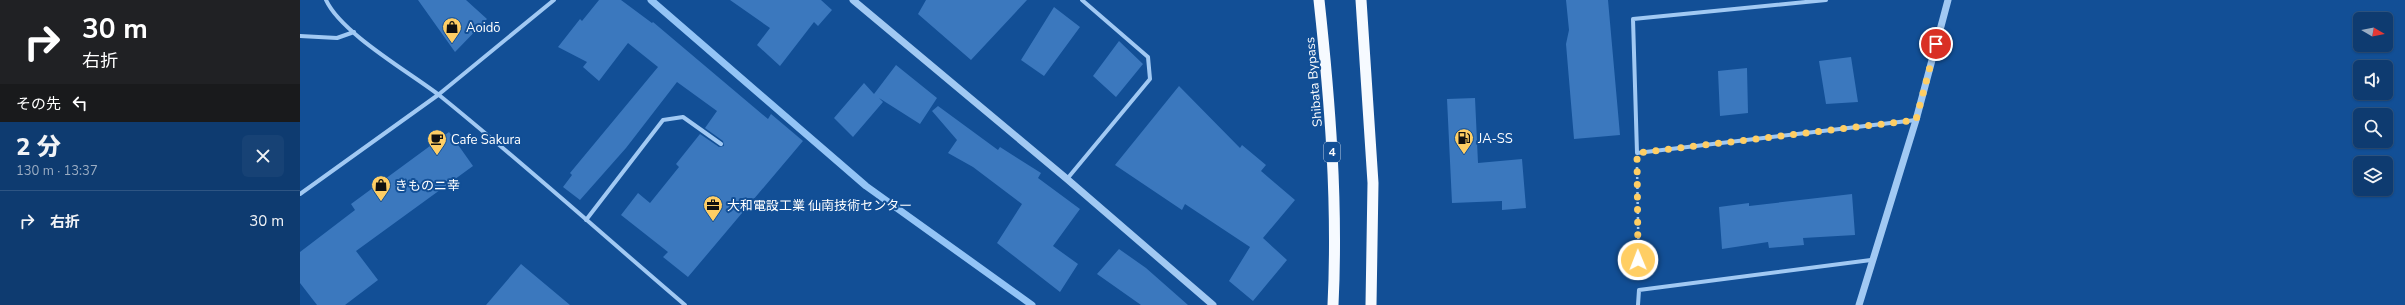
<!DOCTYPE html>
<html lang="ja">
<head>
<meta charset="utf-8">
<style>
  :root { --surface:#0e3b70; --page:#174275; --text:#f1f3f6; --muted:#9badc3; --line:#2e5583 }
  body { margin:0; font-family:"Nunito Sans","Noto Sans JP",sans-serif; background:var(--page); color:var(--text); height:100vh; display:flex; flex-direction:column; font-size:15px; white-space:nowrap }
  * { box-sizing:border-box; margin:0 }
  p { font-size:13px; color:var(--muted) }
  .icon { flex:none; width:22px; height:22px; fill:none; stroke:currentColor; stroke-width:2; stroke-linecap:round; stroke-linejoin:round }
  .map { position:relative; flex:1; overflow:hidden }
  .panel { display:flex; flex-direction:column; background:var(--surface); width:300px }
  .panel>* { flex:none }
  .guide { background:#202124; color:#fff; overflow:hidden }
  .needle { width:26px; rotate:100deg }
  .controls { position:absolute; left:2053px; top:12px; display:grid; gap:8px }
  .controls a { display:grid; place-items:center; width:40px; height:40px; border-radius:6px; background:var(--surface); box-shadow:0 1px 3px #0004,0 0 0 1px var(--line); font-size:20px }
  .pin { position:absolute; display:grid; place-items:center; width:34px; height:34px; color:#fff; margin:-17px; border:2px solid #fff; border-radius:50%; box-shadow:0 1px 4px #0007 }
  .me { position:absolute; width:44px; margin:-22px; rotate:359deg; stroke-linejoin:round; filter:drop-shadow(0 0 3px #0008) }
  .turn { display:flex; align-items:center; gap:14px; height:84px; padding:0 16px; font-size:18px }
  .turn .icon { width:52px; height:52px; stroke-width:2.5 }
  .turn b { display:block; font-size:28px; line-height:34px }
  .then { display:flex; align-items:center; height:38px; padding:0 16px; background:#0003; gap:8px; font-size:15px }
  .round { display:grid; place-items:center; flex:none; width:42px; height:42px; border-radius:6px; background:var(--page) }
  .headline { display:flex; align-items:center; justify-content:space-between; height:68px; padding:0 16px }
  h1 { font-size:24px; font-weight:800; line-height:30px }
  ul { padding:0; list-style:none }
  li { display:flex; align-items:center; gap:12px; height:60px; padding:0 16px; border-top:1px solid var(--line) }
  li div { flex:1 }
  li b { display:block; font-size:15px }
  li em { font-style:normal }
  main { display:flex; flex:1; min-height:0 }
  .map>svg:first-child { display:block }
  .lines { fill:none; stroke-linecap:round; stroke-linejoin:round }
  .stream { stroke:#93c4f6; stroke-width:7 }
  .building { fill:#3b78be }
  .path { stroke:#a1c9f3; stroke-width:2.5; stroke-dasharray:2 3; stroke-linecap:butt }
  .minor { stroke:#a1c9f3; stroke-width:4 }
  .tertiary { stroke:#a1c9f3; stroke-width:7 }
  .trunk { stroke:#f6faff; stroke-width:11 }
  .route { stroke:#ffce64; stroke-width:7; stroke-dasharray:0 12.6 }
  .labels { text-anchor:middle; stroke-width:4; stroke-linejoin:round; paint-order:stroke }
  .shield { fill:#124f96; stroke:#b8cae0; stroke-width:1 }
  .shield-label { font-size:12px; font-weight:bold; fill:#fff }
  .poi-label { font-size:13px; fill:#fff; stroke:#124f96; text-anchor:start }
  .street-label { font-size:13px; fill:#fff; stroke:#124f96 }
</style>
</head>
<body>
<main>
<section class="panel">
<div class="guide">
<div class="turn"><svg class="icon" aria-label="right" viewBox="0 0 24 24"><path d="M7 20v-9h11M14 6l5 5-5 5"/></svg><div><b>30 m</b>右折</div></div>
<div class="then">その先<svg class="icon" aria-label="left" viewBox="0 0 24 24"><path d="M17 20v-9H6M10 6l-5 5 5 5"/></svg></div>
</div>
<div class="headline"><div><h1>2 分</h1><p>130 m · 13:37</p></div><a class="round"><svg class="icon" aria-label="close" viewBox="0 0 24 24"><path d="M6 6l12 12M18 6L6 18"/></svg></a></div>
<ul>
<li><svg class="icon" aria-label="right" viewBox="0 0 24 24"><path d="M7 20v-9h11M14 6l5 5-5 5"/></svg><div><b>右折</b></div><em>30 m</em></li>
</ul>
</section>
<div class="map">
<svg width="2105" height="305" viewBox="0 0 2105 305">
  <rect width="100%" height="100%" fill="#124f96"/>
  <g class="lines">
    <!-- stream -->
    <path class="stream" d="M 351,0 L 566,186 L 732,305"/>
  </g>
  <!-- building -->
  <path class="building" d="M 118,0 L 166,0 L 187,19 L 155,52 Z
    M 299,0 L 321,0 L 352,23 L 353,22 L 468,119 L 471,114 L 503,141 L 388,277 L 363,257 L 368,252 L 321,215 L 338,193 L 350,203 L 379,167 L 376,164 L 400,134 L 419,147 L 424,146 L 423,141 L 405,128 L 417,111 L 377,82 L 326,148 L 280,200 L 263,187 L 272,175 L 270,173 L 358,67 L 328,43 L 299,81 L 283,67 L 287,62 L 258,47 L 280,19 L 282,21 Z
    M 430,0 L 521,0 L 532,10 L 518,26 L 514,22 L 480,66 L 457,45 L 470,28 Z
    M 626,0 L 727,0 L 671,60 L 618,14 Z
    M 1266,0 L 1308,0 L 1320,135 L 1274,139 L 1266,44 L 1269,30 Z
    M 754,7 L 780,27 L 744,76 L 721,60 Z
    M 819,41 L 843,64 L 816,97 L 793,76 Z
    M 1551,57 L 1558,102 L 1526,104 L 1519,61 Z
    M 596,65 L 637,98 L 620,124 L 579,98 L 583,102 L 553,137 L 534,118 L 564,83 L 574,94 Z
    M 1447,68 L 1448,113 L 1420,116 L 1418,71 Z
    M 879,86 L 940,148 L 942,145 L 966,165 L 961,171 L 995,200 L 963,238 L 987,260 L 953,301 L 929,281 L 950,247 L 885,204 L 882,210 L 815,165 Z
    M 1175,98 L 1178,163 L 1222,159 L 1226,208 L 1202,210 L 1202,201 L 1152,203 L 1147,99 Z
    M 638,106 L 698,150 L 700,147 L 741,173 L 738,178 L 780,209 L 753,246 L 778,264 L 760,292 L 697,243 L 722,204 L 673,167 L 648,153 L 657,140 L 632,111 Z
    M 149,132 L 173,166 L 56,251 L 78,280 L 45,305 L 17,305 L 0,283 L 0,252 L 55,210 L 51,204 Z
    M 1552,194 L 1555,235 L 1503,238 L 1504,245 L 1469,248 L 1468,242 L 1422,249 L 1419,207 L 1449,203 L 1449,206 Z
    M 819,249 L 846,268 L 888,305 L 841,305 L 797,274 Z
    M 221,264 L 270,305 L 186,305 Z"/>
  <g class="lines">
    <!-- path -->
    <path class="path" d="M 1337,167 L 1339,276"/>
    <!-- minor -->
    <path class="minor" d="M 26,0 C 41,33 109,72 139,95 C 223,163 303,235 385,305
      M 1526,0 L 1333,19 L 1337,153 L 1616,120
      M 0,36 L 37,38 L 54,32
      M 767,179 L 850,79 L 848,57 L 782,0
      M 0,194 L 138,95 L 254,0
      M 286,220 L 363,120 L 383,117 L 421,144
      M 1338,305 L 1339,290 L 1571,260"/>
    <!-- tertiary -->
    <path class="tertiary" d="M 553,0 L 767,179 L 913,305
      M 1559,305 L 1616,120 L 1648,0"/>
    <!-- trunk -->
    <path class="trunk" d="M 1019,0 C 1030,101 1038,203 1033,305
      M 1061,0 L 1073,183 L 1071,305"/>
  </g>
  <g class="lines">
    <!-- route -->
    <path class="route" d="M 1338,260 L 1337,153 L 1616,120 L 1636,44"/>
  </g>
  <!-- icons -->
  <defs>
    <symbol id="shop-pin" viewBox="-11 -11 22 30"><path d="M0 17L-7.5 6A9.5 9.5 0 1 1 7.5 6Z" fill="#ffce64" stroke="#124f96"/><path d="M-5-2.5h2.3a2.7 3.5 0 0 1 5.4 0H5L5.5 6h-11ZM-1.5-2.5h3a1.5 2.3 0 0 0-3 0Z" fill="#111"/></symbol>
    <symbol id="fuel-pin" viewBox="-11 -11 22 30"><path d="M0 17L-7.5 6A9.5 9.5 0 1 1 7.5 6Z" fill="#ffce64" stroke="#124f96"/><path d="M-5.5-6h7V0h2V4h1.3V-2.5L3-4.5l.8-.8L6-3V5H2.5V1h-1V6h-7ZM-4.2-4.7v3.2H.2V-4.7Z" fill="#111"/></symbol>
    <symbol id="cafe-pin" viewBox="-11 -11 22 30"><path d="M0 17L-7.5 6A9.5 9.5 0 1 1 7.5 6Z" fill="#ffce64" stroke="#124f96"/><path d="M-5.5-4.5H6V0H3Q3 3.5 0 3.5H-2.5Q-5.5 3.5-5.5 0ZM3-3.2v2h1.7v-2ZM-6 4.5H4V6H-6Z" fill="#111"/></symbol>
    <symbol id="office-pin" viewBox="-11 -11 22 30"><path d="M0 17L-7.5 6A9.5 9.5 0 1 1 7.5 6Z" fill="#ffce64" stroke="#124f96"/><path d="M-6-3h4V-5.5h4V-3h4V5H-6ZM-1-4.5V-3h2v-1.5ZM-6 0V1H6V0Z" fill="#111"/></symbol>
  </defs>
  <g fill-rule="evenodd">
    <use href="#shop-pin" x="141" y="16" width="22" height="30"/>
    <use href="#fuel-pin" x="1153" y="127" width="22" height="30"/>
    <use href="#cafe-pin" x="126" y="128" width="22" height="30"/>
    <use href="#shop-pin" x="70" y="174" width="22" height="30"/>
    <use href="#office-pin" x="402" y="194" width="22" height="30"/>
  </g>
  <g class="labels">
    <!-- shield labels -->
    <rect class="shield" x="1024" y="142" width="16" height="20" rx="3"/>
    <g class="shield-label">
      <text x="1032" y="156">4</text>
    </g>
    <!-- poi labels -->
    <g class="poi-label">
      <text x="166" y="32">Aoidō</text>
      <text x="1178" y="143">JA-SS</text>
      <text x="151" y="144">Cafe Sakura</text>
      <text x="95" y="190">きものニ幸</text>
      <text x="427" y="210">大和電設工業 仙南技術センター</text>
    </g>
    <!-- street labels -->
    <g class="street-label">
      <text transform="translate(1013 82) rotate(-95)" y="5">Shibata Bypass</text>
    </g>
  </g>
</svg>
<div class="controls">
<a><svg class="needle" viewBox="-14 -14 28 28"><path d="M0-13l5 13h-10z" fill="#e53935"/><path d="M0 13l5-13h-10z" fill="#9badc3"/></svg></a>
<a><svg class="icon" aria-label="sound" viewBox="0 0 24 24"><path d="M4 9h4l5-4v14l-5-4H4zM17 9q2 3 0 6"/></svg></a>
<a><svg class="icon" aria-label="search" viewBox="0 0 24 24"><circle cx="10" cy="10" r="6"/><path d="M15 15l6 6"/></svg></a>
<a><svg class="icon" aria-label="layers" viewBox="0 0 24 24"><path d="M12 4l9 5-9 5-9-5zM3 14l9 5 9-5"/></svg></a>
</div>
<div class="pin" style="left:1636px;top:44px;background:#d93025"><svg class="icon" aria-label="arrive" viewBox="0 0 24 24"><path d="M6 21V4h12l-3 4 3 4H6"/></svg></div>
<svg class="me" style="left:1338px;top:260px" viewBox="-20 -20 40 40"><circle r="17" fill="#ffce64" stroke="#fff" stroke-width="3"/><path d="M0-11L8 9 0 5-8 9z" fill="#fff"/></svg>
</div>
</main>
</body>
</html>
